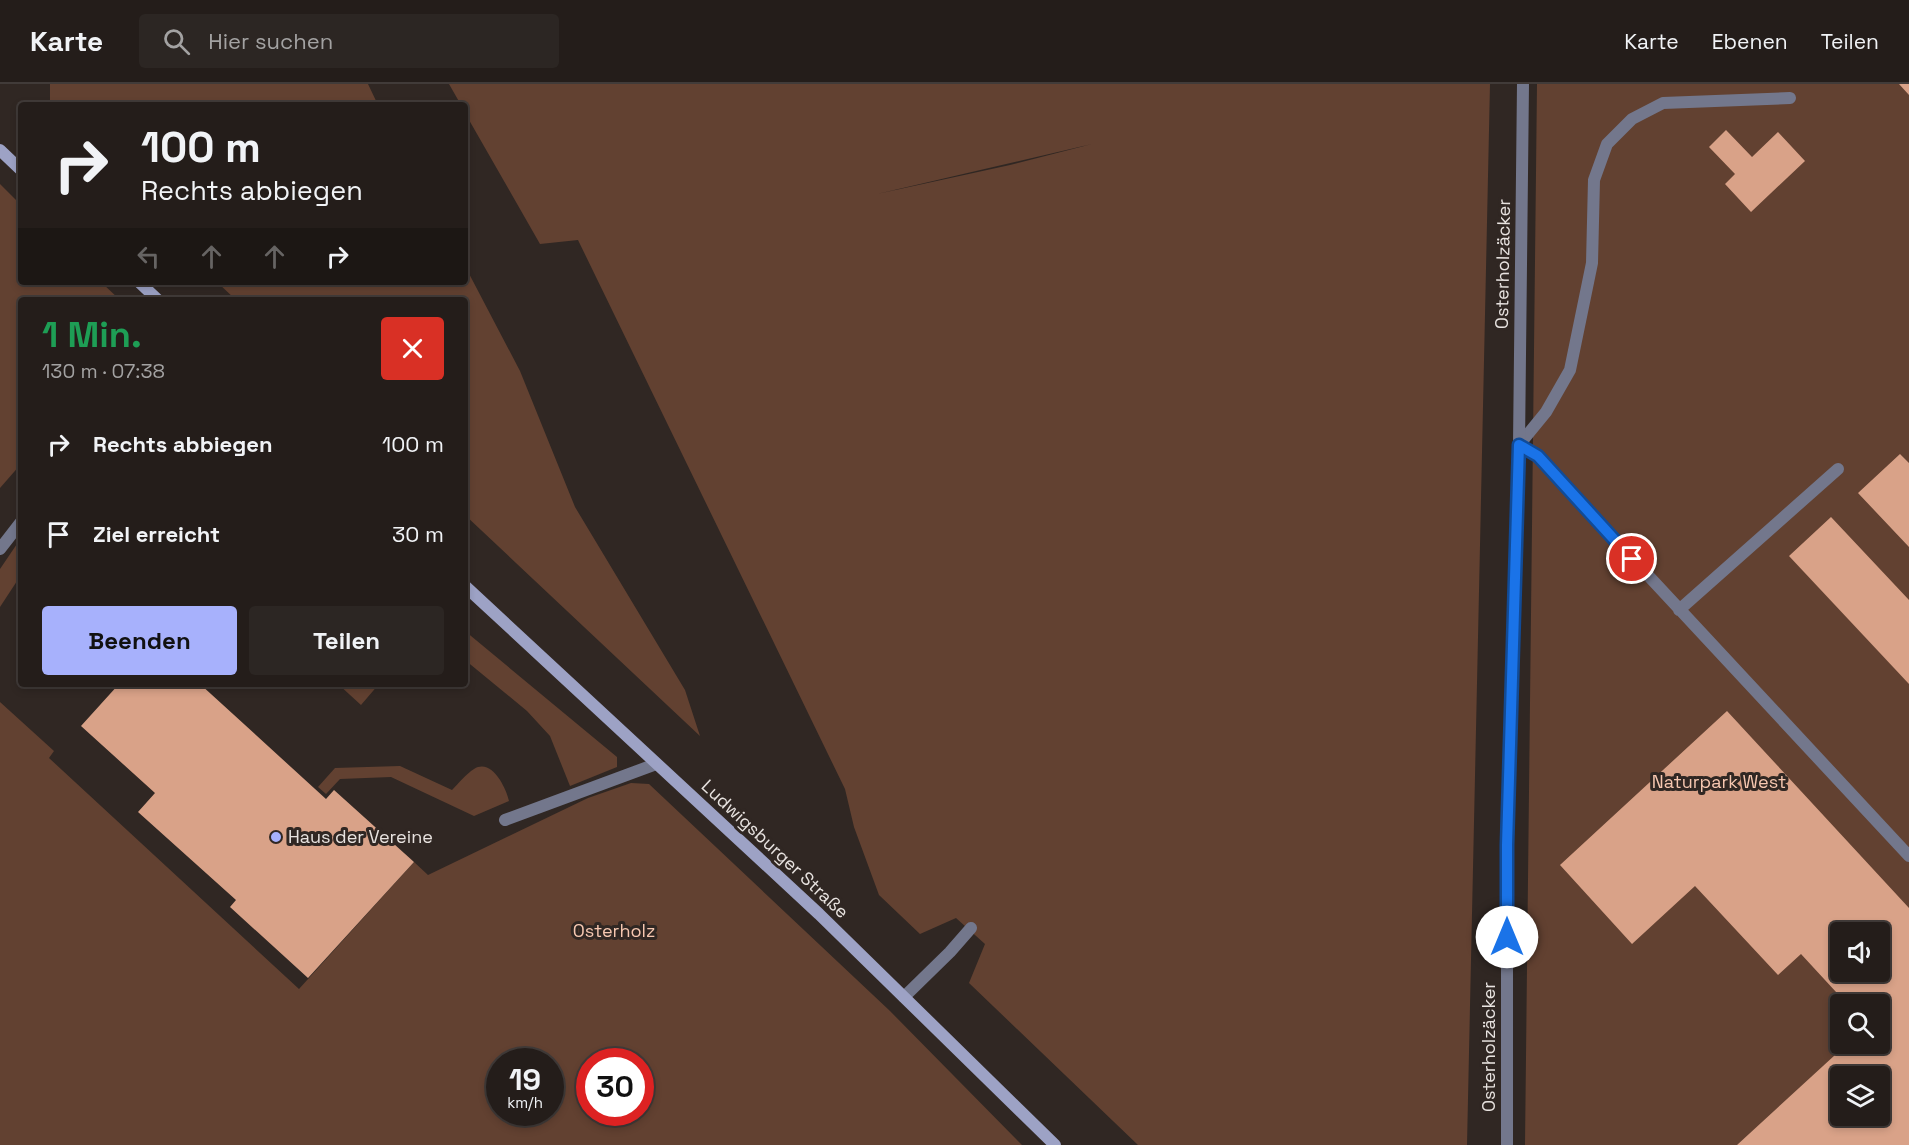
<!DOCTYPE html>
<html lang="de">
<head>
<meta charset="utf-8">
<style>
  :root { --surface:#241d1a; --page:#2c2623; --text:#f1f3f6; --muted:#a3a2a2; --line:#413b39; --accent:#a7b1fc }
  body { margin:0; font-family:"Space Grotesk",sans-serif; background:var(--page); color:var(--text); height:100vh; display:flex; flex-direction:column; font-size:22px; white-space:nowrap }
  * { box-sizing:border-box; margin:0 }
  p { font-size:20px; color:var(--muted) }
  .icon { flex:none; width:33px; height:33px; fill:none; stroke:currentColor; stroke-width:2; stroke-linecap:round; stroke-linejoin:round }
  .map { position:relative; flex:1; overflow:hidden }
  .panel { position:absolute; left:18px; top:213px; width:450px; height:390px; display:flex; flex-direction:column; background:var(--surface); border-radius:6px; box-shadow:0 3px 9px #0003,0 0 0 2px var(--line) }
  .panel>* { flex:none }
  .guide { position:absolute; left:18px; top:18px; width:450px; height:183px; border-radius:6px; box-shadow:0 3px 9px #0003,0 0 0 2px var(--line); background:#241d1a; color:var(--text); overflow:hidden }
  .fabs { position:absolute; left:1830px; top:838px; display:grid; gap:12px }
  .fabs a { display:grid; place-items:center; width:60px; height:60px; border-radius:6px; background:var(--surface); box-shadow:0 3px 9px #0003,0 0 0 2px var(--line); font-size:30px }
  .speed { position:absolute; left:486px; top:964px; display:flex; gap:12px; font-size:30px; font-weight:700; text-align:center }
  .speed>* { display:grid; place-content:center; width:78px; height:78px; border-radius:50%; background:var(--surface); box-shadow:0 3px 9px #0003,0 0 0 2px var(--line); line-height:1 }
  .speed small { font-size:15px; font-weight:400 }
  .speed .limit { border:9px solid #d22; background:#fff; color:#111 }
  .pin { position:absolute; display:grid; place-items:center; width:51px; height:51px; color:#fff; margin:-26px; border:3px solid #fff; border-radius:50%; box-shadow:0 2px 6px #0007 }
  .me { position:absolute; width:66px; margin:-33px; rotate:0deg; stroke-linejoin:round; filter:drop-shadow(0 0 4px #0008) }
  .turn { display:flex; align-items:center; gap:21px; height:126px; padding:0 24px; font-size:27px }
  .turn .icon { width:78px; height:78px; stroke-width:2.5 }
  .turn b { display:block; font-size:42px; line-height:51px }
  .lanes { display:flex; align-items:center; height:57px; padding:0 24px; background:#0003; justify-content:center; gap:30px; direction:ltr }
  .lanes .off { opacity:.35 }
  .round { display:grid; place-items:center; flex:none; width:63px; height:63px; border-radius:6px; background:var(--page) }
  .summary { display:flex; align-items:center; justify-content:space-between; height:102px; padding:0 24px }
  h1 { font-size:36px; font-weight:700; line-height:45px; color:#1e9e55 }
  .primary-button { display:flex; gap:12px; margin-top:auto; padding:12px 24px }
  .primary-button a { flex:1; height:69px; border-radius:6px; background:var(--accent); color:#111; font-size:24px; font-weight:700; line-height:69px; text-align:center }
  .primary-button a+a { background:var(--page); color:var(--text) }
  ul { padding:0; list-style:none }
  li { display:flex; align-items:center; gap:18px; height:90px; padding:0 24px }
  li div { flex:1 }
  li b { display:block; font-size:22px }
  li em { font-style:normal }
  header { display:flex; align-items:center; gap:36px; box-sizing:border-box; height:84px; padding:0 30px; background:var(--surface); border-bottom:2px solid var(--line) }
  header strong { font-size:28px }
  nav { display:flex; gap:33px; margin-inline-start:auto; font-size:21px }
  .search { width:420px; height:54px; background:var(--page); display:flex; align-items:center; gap:15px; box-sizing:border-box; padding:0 21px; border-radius:6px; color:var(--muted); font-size:22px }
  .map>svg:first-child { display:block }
  .green { fill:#624131; fill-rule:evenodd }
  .building { fill:#d9a288; fill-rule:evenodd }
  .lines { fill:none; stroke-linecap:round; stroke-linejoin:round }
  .lane { stroke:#73778c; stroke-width:12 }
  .street { stroke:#73778c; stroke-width:12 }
  .secondary { stroke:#9da2c5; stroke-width:12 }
  .route-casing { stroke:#114b97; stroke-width:15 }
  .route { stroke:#1a73e8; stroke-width:10 }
  .poi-dot { fill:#a7b1fc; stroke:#302723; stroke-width:2 }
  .labels { text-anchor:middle; stroke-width:6; stroke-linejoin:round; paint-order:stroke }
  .street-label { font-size:18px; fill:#e8e3e0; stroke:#302723 }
  .park-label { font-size:18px; fill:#f6c7b0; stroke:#302723 }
  .poi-label { font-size:18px; fill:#e8e3e0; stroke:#302723; text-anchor:start }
</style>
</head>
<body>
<header>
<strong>Karte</strong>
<div class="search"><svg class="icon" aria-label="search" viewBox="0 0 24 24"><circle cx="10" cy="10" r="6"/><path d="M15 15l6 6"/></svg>Hier suchen</div>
<nav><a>Karte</a><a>Ebenen</a><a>Teilen</a></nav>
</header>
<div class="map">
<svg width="1909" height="1061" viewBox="0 0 1909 1061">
  <rect width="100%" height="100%" fill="#302723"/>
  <!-- green -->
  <path class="green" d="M 50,0 L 368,0 L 378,21 L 50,21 Z
    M 449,0 L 1490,0 L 1467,1061 L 1138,1061 L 969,899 L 985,860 L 956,834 L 920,850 L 879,811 L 854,743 L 845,705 L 578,156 L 540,160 L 465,29 L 465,21 L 461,21 ZM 1092,60 L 1010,81 L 877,110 Z
    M 1537,0 L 1909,0 L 1909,1061 L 1525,1061 ZM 1840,849 L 1880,849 L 1880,888 L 1840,888 ZM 1840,921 L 1880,921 L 1880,960 L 1840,960 ZM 1840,993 L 1880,993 L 1880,1032 L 1840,1032 Z
    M 0,100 L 21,121 L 21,198 L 101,198 L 120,216 L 21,216 L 21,380 L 0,404 Z
    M 465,182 L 520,287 L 575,423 L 685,606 L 700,652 L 465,431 L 465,216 L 236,216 L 217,198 L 465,198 Z
    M 21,454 L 21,491 L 0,523 L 0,485 Z
    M 465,547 L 617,673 L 617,683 L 570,702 L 550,652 L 527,627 L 465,576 Z
    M 338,600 L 379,600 L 361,621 Z
    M 0,618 L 54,667 L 49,674 L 299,905 L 414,778 L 428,791 L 588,714 L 631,699 L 649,700 L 890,927 L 1022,1061 L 0,1061 ZM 500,978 L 550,978 L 550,1029 L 500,1029 ZM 590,978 L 640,978 L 640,1029 L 590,1029 Z
    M 400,682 L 452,706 C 459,699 466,690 474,685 C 492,674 506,704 509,717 L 474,732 L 391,693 L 340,695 L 326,710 L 318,703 L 335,684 Z"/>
  <!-- building -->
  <path class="building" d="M 1899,0 L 1909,0 L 1909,11 Z
    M 1726,46 L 1752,73 L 1778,48 L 1805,77 L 1751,128 L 1725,100 L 1735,90 L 1709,63 Z
    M 1900,370 L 1909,379 L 1909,463 L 1858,409 Z
    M 1831,433 L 1909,516 L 1909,600 L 1789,472 Z
    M 119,600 L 200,600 L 326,715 L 334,706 L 414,778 L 308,894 L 230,823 L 236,816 L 138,728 L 155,709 L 81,642 Z
    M 1727,627 L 1909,824 L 1909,1061 L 1737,1061 L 1847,960 L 1880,960 L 1880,921 L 1848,921 L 1801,870 L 1778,891 L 1695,802 L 1632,860 L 1560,781 ZM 1840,849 L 1880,849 L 1880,888 L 1840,888 ZM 1840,993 L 1880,993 L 1880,1032 L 1840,1032 Z"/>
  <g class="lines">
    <!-- lane -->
    <path class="lane" d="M 1790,14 L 1663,19 L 1632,35 L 1607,60 L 1594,96 L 1592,179 L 1570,286 L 1546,328 L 1519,361 L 1537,372 L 1909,772
      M 0,465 L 21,438
      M 1679,526 L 1838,385
      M 505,736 L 656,680
      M 904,913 L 950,868 L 971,844"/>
    <!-- street -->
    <path class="street" d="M 1507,1061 L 1507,761 L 1519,361 L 1523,0"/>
    <!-- secondary -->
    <path class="secondary" d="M 0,66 L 21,86
      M 139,198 L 158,216
      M 465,502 L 819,830 L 1055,1061"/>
  </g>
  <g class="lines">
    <defs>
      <path id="route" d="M 1507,853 L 1507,761 L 1519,361 L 1538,372 L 1632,475"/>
    </defs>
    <!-- route casing -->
    <use href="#route" class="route-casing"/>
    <!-- route -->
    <use href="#route" class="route"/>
  </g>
  <!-- markers -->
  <circle class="poi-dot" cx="276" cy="753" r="6"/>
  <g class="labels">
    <!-- street labels -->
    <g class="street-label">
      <text transform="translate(1503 180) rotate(-89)" y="6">Osterholzäcker</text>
      <text transform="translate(775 765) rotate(43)" y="6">Ludwigsburger Straße</text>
      <text transform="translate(1489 963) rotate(-90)" y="6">Osterholzäcker</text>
    </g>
    <!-- park labels -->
    <g class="park-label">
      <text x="1719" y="704">Naturpark West</text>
      <text x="614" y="853">Osterholz</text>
    </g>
    <!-- poi labels -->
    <g class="poi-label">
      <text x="288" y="759">Haus der Vereine</text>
    </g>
  </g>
</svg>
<div class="fabs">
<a><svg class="icon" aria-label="sound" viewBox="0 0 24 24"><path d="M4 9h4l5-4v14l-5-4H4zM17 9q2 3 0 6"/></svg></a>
<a><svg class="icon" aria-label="search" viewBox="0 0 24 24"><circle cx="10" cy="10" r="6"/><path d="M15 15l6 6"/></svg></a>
<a><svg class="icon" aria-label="layers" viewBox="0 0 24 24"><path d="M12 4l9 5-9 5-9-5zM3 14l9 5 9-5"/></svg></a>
</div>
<div class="speed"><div>19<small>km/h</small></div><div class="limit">30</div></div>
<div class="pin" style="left:1632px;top:475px;background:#d93025"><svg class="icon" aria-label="arrive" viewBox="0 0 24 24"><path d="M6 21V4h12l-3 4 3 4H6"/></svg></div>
<svg class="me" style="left:1507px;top:853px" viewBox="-20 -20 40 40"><circle r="19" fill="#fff"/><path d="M0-13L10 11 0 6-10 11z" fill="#1a73e8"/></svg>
<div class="guide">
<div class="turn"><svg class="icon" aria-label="right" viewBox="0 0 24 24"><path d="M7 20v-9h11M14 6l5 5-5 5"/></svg><div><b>100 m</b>Rechts abbiegen</div></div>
<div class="lanes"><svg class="icon off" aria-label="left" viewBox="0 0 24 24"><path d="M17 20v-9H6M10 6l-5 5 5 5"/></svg><svg class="icon off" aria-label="ahead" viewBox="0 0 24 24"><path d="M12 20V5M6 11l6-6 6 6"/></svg><svg class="icon off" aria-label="ahead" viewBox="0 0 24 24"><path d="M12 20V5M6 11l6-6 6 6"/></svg><svg class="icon" aria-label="right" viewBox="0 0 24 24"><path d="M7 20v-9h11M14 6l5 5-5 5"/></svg></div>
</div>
<section class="panel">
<div class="summary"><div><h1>1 Min.</h1><p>130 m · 07:38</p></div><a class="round" style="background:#d93025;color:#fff"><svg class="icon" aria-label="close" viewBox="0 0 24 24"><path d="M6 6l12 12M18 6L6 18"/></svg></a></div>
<ul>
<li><svg class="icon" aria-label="right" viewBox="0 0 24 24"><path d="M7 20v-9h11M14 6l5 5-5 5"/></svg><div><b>Rechts abbiegen</b></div><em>100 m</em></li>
<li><svg class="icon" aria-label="arrive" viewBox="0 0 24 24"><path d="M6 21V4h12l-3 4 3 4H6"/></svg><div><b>Ziel erreicht</b></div><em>30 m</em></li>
</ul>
<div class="primary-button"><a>Beenden</a><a>Teilen</a></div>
</section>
</div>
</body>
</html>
